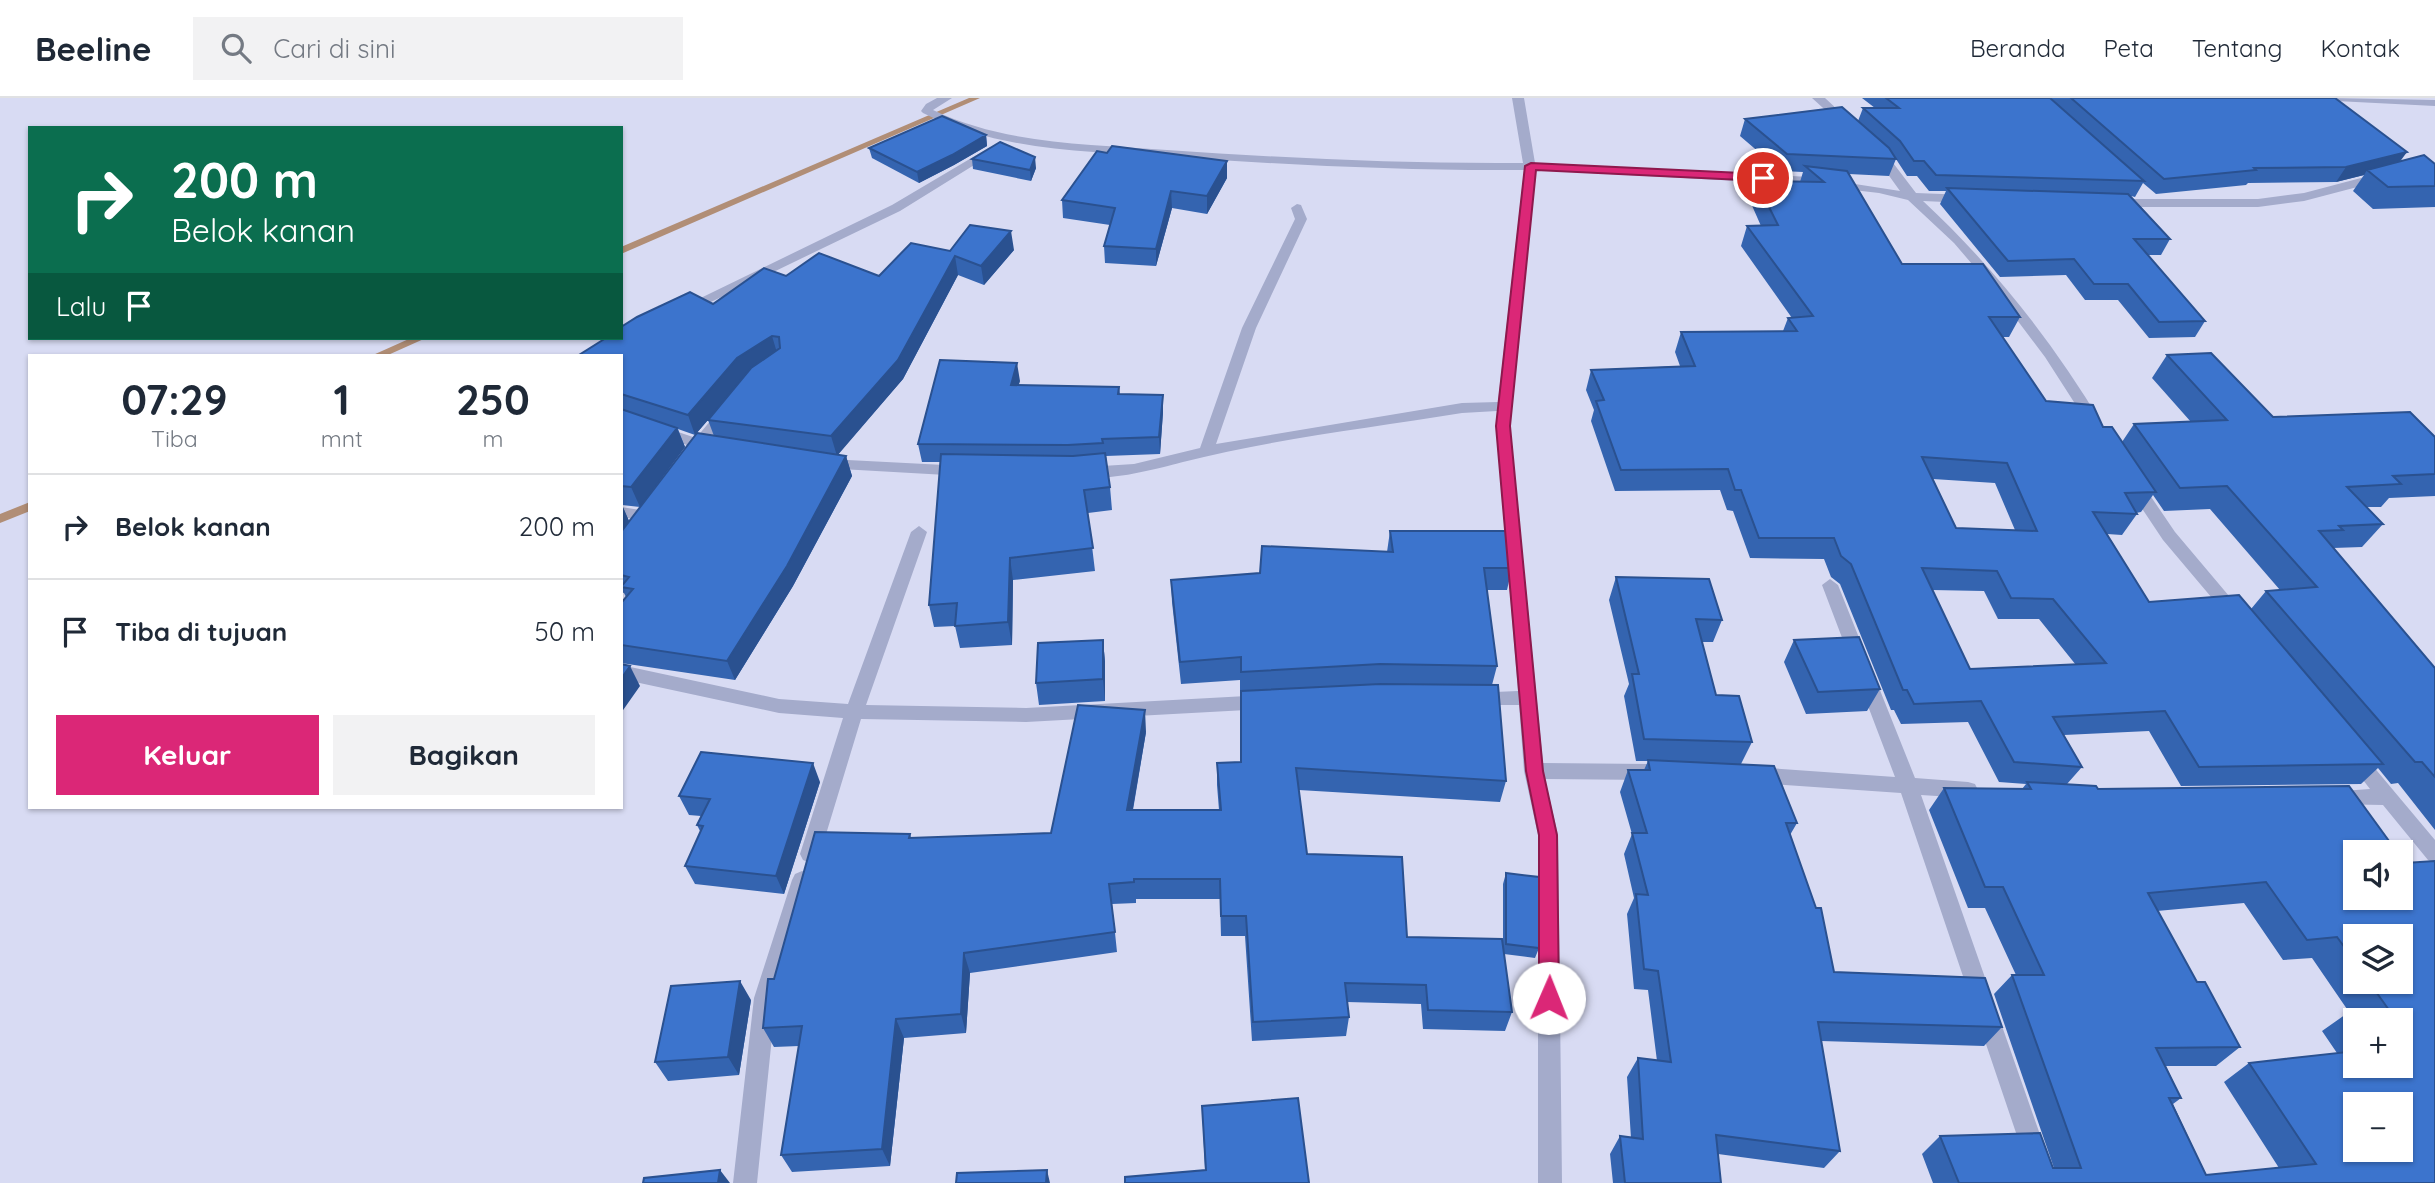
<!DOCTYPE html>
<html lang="id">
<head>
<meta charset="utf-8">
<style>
  :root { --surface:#fff; --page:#f2f2f3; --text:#1f2937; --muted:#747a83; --line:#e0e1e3; --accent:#db2777 }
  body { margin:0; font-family:Quicksand,sans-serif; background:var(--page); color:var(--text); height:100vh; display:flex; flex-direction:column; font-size:26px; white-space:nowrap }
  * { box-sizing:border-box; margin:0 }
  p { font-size:23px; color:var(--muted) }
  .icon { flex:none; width:38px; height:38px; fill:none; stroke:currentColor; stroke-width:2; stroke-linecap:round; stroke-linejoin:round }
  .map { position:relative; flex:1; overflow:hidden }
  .panel { position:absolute; left:28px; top:256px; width:595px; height:455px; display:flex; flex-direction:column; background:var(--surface); border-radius:0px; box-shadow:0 2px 5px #0004 }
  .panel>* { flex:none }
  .top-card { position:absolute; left:28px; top:28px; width:595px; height:214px; border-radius:0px; box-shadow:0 2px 5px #0004; background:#0b6e4f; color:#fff; overflow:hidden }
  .fabs { position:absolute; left:2343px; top:742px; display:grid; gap:14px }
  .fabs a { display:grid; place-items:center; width:70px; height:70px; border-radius:0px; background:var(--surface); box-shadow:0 2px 5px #0004; font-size:35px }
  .pin { position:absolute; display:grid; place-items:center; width:60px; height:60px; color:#fff; margin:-30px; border:4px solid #fff; border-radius:50%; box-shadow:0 2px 7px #0007 }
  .me { position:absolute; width:77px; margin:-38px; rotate:1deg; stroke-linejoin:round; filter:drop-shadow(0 0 5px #0008) }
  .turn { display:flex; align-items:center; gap:24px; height:147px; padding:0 28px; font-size:32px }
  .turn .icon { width:91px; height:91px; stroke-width:2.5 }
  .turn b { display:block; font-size:49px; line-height:60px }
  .then { display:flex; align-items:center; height:66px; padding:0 28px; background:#0003; gap:14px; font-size:26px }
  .eta { display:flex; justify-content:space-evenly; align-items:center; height:119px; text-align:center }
  .eta b { font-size:42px; font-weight:700; line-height:49px }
  .cta { display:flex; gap:14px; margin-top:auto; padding:14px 28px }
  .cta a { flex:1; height:80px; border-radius:0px; background:var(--accent); color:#fff; font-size:28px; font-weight:700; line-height:80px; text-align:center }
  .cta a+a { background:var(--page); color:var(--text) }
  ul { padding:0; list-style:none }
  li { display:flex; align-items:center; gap:21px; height:105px; padding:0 28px; border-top:2px solid var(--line) }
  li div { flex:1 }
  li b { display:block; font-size:26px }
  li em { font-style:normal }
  header { display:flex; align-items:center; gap:42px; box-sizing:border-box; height:98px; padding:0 35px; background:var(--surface); border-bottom:2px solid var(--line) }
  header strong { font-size:33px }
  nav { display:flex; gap:38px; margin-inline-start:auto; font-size:24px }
  .search { width:490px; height:63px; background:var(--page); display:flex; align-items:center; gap:18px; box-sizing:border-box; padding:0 24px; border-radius:0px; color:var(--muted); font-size:26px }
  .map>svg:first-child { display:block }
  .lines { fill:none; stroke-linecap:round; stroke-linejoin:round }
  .stream { fill:#b18e76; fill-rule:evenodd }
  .minor { fill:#a4abcb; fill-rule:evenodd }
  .wall { fill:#3464b0; fill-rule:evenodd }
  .shaded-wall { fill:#2a5190 }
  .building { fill:#3c74cd; stroke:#2a5190; stroke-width:2; fill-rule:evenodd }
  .route { fill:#db2777; stroke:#8e194d; stroke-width:2 }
</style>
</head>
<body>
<header>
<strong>Beeline</strong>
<div class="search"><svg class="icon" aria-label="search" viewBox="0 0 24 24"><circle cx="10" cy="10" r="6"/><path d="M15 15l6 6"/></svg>Cari di sini</div>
<nav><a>Beranda</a><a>Peta</a><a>Tentang</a><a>Kontak</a></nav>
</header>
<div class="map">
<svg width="2435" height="1085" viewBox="0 0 2435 1085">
  <rect width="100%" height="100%" fill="#d8dbf3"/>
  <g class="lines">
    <!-- stream -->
    <path class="stream" d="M 969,0 L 980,0 L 621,156 L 621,149 Z
      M 411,240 L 426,240 L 388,257 L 373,257 Z
      M 30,404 L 30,413 L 0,425 L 0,416 Z"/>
    <!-- minor -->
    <path class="minor" d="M 937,0 L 952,0 L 933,12 C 1007,47 1087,46 1167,52 C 1286,60 1404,66 1523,65 L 1512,0 L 1524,0 L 1535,65 L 1810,79 L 1900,93 L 1872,54 L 1878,50 L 1887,57 L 1916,95 L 1967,97 L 1973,101 L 1967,105 L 1923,103 C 1994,169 2052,243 2102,326 L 2100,329 L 2090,329 L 2045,259 L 1996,194 L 1954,145 L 1908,102 L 1879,95 L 1810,87 L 1536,72 L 1510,328 L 1543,665 L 1650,666 L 1657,669 L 1660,674 L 1657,679 L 1650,682 L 1545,681 L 1558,737 L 1562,1085 L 1538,1085 L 1538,737 L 1524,673 L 1519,607 L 1478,607 L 1472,605 L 1469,600 L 1472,595 L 1518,593 L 1496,328 L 1497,313 L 1462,315 C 1369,330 1274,341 1183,364 C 1164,369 1092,389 1079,374 L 1087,369 L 1134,366 L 1200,350 L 1242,230 L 1295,121 L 1291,110 L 1297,106 L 1301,107 L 1307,121 L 1256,230 L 1216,346 L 1462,305 L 1498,304 L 1524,72 C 1406,73 1290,67 1173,59 C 1087,53 1002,54 923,15 L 921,13 L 926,6 Z
      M 1812,0 L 1825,0 L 1851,24 L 1851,28 L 1843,28 Z
      M 2330,0 L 2435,2 L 2435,8 L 2336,3 Z
      M 990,49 L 1000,51 L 900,113 L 688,215 L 678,215 L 676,212 L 892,107 Z
      M 2380,75 L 2384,76 L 2384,82 L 2304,103 L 2258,109 L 2114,109 L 2108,105 L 2114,101 L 2258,101 L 2304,95 Z
      M 727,307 L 734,312 L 704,349 L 699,351 L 621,325 L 621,315 L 696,340 L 722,309 Z
      M 828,361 L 964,368 L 972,373 L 964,378 L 823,370 L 820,366 L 823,362 Z
      M 2135,383 L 2141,384 L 2175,434 L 2240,511 L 2243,515 L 2240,519 L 2228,519 L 2163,442 L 2127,388 Z
      M 621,409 L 647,413 L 655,418 L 647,423 L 621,419 Z
      M 919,428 L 927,434 L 866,607 L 1026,610 L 1265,597 L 1271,599 L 1274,604 L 1271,609 L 1265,611 L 1026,624 L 861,621 L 820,756 L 817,762 L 810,765 L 803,762 L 800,756 L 843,620 L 779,615 L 621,581 L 621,567 L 779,601 L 848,606 L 911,434 Z
      M 1830,481 L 1838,487 L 1915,680 L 1968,684 L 1975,686 L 1978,692 L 1975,698 L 1968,700 L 1921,697 L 2057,1085 L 2033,1085 L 1901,695 L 1755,685 L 1748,682 L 1745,677 L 1748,672 L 1755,669 L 1895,679 L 1822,487 Z
      M 2355,652 L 2362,655 L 2435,742 L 2435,765 L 2428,762 L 2383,707 L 2328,706 L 2325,700 L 2328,694 L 2370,691 L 2346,660 L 2348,655 Z
      M 802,773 L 809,776 L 812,782 L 776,900 L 757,1085 L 733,1085 L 754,900 L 792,782 L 795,776 Z"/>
  </g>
  <!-- wall -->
  <path class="wall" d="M 1862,0 L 2335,0 L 2400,63 L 2435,66 L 2435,109 L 2373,111 L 2353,93 L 2364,77 L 2336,84 L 2248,85 L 2246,87 L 2156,96 L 2143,85 L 2135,99 L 2131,98 L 2170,141 L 2161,157 L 2148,157 L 2205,223 L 2195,239 L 2149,240 L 2118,202 L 2085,202 L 2066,177 L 2000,179 L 1940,106 L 1946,93 L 1929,93 L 1917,78 L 1907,78 L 1896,61 L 1889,78 L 1849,76 L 1902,166 L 2020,219 L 2009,239 L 2002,239 L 2046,303 L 2103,329 L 2122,344 L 2134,326 L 2191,324 L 2152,280 L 2167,257 L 2273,319 L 2435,376 L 2435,398 L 2389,400 L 2381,409 L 2367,409 L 2383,426 L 2362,449 L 2333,450 L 2435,570 L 2435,732 L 2398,685 L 2391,686 L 2378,670 L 2361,686 L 2181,688 L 2149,633 L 2064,637 L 2082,669 L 2067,686 L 2098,691 L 2401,800 L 2435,1085 L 1933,1085 L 1922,1056 L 1940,1038 L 2054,1070 L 1994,896 L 2012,877 L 2016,877 L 1985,810 L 1968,810 L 1929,712 L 1944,690 L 2022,691 L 2026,686 L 1999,684 L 1968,624 L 1901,626 L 1894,612 L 1891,612 L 1840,486 L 1831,479 L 1824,461 L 1750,460 L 1733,413 L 1727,412 L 1720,392 L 1615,393 L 1591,323 L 1594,312 L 1586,292 L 1591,272 L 1680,268 L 1675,254 L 1681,234 L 1783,233 L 1788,220 L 1792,220 L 1741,148 L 1747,128 L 1761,128 L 1750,103 L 1756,83 L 1800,84 L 1803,74 L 1781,73 L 1740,38 L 1745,21 L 1858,23 L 1863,10 L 1875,10 ZM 1933,381 L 1995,385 L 2015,432 L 1956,430 ZM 2153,397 L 2164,413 L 2210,411 L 2280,492 L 2266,493 L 2251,511 L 2149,504 L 2107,436 L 2122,437 L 2137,416 L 2136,415 L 2141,414 ZM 1932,492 L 1984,493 L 1998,521 L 2039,521 L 2076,567 L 1970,571 ZM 2244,805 L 2283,862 L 2312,860 L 2349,914 L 2322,933 L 2337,955 L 2249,965 L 2224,984 L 2279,1070 L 2206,1077 L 2173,1006 L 2181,1000 L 2166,968 L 2216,968 L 2240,949 L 2197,884 L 2157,813 ZM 2356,838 L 2401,884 L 2356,884 ZM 2356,922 L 2401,968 L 2356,968 Z
    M 986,37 L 987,48 L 954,67 L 919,85 L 872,60 L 869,50 Z
    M 1107,55 L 1227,63 L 1227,80 L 1207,116 L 1172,110 L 1156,168 L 1105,165 L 1104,148 L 1110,127 L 1063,120 L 1062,102 Z
    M 972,61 L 1036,70 L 1031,83 L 973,71 Z
    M 1014,152 L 984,187 L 958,177 L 903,281 L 837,357 L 846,358 L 852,378 L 793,488 L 735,582 L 621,565 L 621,505 L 626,499 L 624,495 L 621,494 L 621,434 L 714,338 L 708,322 L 695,337 L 678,331 L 685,349 L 640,409 L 622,407 L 629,423 L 621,434 L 621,257 L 713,206 L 786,178 L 879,178 L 950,153 Z
    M 1020,283 L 1018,287 L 1119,289 L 1120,296 L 1163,314 L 1160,356 L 1106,358 L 1110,389 L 1112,412 L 1088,415 L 1095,473 L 1013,482 L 1012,547 L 960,550 L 955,528 L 934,529 L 929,507 L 941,364 L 922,364 L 918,346 Z
    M 1390,433 L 1512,470 L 1507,492 L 1487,492 L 1497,568 L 1492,587 L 1506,683 L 1500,704 L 1299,692 L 1307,756 L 1407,839 L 1503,850 L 1503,786 L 1506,775 L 1539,850 L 1535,860 L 1504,856 L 1512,914 L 1505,933 L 1423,931 L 1421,906 L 1347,904 L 1349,919 L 1346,938 L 1252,943 L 1245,838 L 1221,838 L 1220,801 L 1136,801 L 1136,805 L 1112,806 L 1117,854 L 970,875 L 966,935 L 904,940 L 890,1068 L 792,1074 L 781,1057 L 799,948 L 774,949 L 763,930 L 910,736 L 911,740 L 1051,735 L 1146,634 L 1133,712 L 1219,712 L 1217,687 L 1217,665 L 1240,664 L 1240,582 L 1181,586 L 1172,504 L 1171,482 L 1260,475 L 1387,454 Z
    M 1616,479 L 1722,522 L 1713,544 L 1702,544 L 1716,597 L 1752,644 L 1741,666 L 1797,725 L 1790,737 L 1834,874 L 2002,929 L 1984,948 L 1821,943 L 1840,1053 L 1824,1070 L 1718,1056 L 1721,1085 L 1613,1085 L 1610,1056 L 1620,1038 L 1631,1040 L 1627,979 L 1638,960 L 1657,963 L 1648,892 L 1634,891 L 1627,816 L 1634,800 L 1624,756 L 1632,736 L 1620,694 L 1628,672 L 1644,672 L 1648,663 L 1636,663 L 1624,598 L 1629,586 L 1609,502 Z
    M 1103,542 L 1105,564 L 1105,603 L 1039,607 L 1036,585 Z
    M 1794,542 L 1880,591 L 1867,613 L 1806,616 L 1784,564 Z
    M 820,684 L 784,796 L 695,786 L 685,768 L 701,735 L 697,727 L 701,718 L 689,717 L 679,698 Z
    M 751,902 L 739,977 L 668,983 L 655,964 Z
    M 1202,1008 L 1309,1085 L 1205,1072 Z"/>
  <!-- shaded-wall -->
  <path class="shaded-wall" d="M 986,37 L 987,48 L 954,67 L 919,85 L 917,74 Z
    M 2407,54 L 2396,69 L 2367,72 L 2364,77 L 2336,84 L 2346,69 Z
    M 1035,59 L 1036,70 L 1031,83 L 1030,72 Z
    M 1227,63 L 1227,80 L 1207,116 L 1207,98 Z
    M 1171,93 L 1172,110 L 1156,168 L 1156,151 Z
    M 1011,133 L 1014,152 L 984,187 L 981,168 Z
    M 955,158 L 958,177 L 903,281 L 837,358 L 831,338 Z
    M 772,238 L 778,258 L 744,280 L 695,337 L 688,317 L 737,260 Z
    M 1017,265 L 1020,283 L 1013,305 L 1011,287 Z
    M 1163,297 L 1163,314 L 1160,356 L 1159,339 Z
    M 677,330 L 685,349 L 640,409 L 631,389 Z
    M 846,358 L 852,378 L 793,488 L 735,582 L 727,563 Z
    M 621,405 L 629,423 L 621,434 Z
    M 1010,460 L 1013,482 L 1012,547 L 1008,524 Z
    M 1103,542 L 1105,564 L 1105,603 L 1103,581 Z
    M 630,568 L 640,588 L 621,615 L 621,581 Z
    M 1145,612 L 1146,634 L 1129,733 L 1127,712 Z
    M 813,665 L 820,684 L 784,796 L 776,778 Z
    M 964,855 L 970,875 L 966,935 L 961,916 Z
    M 740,883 L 751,902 L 739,977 L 728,959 Z
    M 896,921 L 904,940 L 890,1068 L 882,1051 Z
    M 720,1072 L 730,1085 L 718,1085 Z
    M 1047,1072 L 1050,1085 L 1046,1085 Z"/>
  <!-- building -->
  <path class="building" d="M 1886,0 L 2050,0 L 2144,83 L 1936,77 L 1924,63 L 1914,63 L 1900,43 L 1863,10 L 1899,10 Z
    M 2071,0 L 2335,0 L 2407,54 L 2346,69 L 2254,70 L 2256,72 L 2164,81 Z
    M 1842,9 L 1889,50 L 1896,61 L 1787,56 L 1745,21 Z
    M 942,18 L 986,37 L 952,57 L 917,74 L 869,50 Z
    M 1000,44 L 1035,59 L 1030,72 L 972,61 Z
    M 1112,48 L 1227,63 L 1207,98 L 1171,93 L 1156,151 L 1104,148 L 1115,110 L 1062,102 L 1097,53 L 1107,55 Z
    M 2424,57 L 2435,66 L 2435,88 L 2388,89 L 2367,72 Z
    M 1805,68 L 1847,73 L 1902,166 L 1983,166 L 2020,219 L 1989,219 L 2046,303 L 2093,307 L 2103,329 L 2112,329 L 2156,394 L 2125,395 L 2137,416 L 2093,414 L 2149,504 L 2239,497 L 2383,666 L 2199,669 L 2165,613 L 2053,619 L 2082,669 L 2014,664 L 1981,603 L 1914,606 L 1907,592 L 1903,592 L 1851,466 L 1841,458 L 1834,440 L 1759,440 L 1741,392 L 1735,392 L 1728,371 L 1621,372 L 1596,303 L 1604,302 L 1591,272 L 1695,268 L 1681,234 L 1797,233 L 1788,220 L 1813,218 L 1747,128 L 1778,127 L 1756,83 L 1824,84 ZM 1922,359 L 2007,365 L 2037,433 L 1956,430 ZM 1922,470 L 1997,473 L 2011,500 L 2053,501 L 2106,565 L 1970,571 Z
    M 1947,90 L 2128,96 L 2170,141 L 2134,141 L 2205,223 L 2159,224 L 2128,186 L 2094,186 L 2074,161 L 2008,163 Z
    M 970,127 L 1011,133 L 981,168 L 955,158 L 898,262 L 831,338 L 708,322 L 751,270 L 780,250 L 779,239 L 772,238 L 737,260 L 688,317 L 621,296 L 621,257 L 579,257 L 606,240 L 621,240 L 621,229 L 637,219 L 690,194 L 713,206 L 764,170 L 786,178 L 819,155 L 879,178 L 911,145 L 950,153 Z
    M 2211,255 L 2273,319 L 2410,314 L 2435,339 L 2435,376 L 2393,378 L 2401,386 L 2347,389 L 2383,426 L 2339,428 L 2343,432 L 2319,433 L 2435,570 L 2435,679 L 2422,664 L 2415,664 L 2266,493 L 2317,489 L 2227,388 L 2180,390 L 2134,326 L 2227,322 L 2167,257 Z
    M 940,262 L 1017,265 L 1011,287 L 1119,289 L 1118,296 L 1163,297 L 1159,339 L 1102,341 L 1103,345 L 1068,347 L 918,346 Z
    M 621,311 L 677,330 L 631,389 L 621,388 Z
    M 697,335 L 846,358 L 787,468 L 727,563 L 621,547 L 621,505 L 633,491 L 621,489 L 629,479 L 621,477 L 621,434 Z
    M 1105,355 L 1110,389 L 1084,392 L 1093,450 L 1010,460 L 1008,524 L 955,528 L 957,505 L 929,507 L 941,356 L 1073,358 Z
    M 1390,433 L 1508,433 L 1512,470 L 1484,470 L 1497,568 L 1380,566 L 1241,574 L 1241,559 L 1180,564 L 1171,482 L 1260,475 L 1262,448 L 1393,454 Z
    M 1616,479 L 1709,481 L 1722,522 L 1696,521 L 1716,597 L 1739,598 L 1752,644 L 1644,641 L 1632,576 L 1639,576 Z
    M 1859,539 L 1880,591 L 1818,594 L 1794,542 Z
    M 1103,542 L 1103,581 L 1036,585 L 1038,545 Z
    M 621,566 L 630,568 L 621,581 Z
    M 1380,586 L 1498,587 L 1506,683 L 1296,670 L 1307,756 L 1402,759 L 1407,839 L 1502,841 L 1512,914 L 1428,912 L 1426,887 L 1345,885 L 1349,919 L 1253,924 L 1246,818 L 1221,818 L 1220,781 L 1134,781 L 1134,784 L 1109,786 L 1115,834 L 964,855 L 961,916 L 896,921 L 882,1051 L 781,1057 L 802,928 L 763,930 L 768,881 L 774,881 L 815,734 L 910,736 L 909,740 L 1051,735 L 1078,607 L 1145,612 L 1127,712 L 1221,712 L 1217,665 L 1241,664 L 1241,593 Z
    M 701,654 L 813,665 L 776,778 L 685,768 L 703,728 L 697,727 L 710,701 L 679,698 Z
    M 1648,662 L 1774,668 L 1797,725 L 1786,725 L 1816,810 L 1821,810 L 1834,874 L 1985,880 L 2002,929 L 1818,924 L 1840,1053 L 1716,1037 L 1721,1085 L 1625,1085 L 1620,1038 L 1643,1041 L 1638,960 L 1671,964 L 1658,873 L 1644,871 L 1636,796 L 1648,797 L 1632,735 L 1647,735 L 1628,672 L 1650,672 Z
    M 2027,684 L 2096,688 L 2098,691 L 2349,688 L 2397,754 L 2356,754 L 2356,800 L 2401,800 L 2401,760 L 2405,765 L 2435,763 L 2435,1085 L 1959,1085 L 1940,1038 L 2040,1035 L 2053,1070 L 2081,1070 L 2012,877 L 2044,877 L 2003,789 L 1985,789 L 1944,690 L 2031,691 ZM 2266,784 L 2307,842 L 2337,839 L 2356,865 L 2356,838 L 2401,838 L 2401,884 L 2369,884 L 2389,912 L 2349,914 L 2356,923 L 2356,922 L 2401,922 L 2401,968 L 2356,968 L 2356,953 L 2249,965 L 2316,1066 L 2206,1077 L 2169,1000 L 2181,1000 L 2156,950 L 2240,949 L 2205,884 L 2197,884 L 2148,795 ZM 2356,1006 L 2401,1006 L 2401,1052 L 2356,1052 Z
    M 1506,775 L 1539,779 L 1539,850 L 1506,846 Z
    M 740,883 L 728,959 L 655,964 L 671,888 Z
    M 1298,1000 L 1309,1085 L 1125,1085 L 1125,1079 L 1206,1072 L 1202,1008 Z
    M 720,1072 L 718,1085 L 643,1085 L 644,1080 Z
    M 1047,1072 L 1046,1085 L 956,1085 L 957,1075 Z"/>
  <!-- route -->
  <path class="route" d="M 1531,65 L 1763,76 L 1768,80 L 1763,83 L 1536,72 L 1510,328 L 1543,673 L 1557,737 L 1559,900 L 1556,906 L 1549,909 L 1542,906 L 1539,900 L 1539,737 L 1526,673 L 1496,328 L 1525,68 Z"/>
</svg>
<div class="fabs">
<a><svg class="icon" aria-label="sound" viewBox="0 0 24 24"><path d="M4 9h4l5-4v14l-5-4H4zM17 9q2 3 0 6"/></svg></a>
<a><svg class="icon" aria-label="layers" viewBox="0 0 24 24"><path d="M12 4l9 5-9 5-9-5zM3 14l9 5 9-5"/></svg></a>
<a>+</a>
<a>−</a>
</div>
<div class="pin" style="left:1763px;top:80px;background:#d93025"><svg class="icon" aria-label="arrive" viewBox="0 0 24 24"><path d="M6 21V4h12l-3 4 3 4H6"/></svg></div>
<svg class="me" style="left:1549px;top:900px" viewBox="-20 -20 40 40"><circle r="19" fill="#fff"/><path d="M0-13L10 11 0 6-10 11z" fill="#db2777"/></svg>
<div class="top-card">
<div class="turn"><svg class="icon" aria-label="right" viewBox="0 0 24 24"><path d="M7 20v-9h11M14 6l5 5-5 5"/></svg><div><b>200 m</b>Belok kanan</div></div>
<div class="then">Lalu<svg class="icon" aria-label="arrive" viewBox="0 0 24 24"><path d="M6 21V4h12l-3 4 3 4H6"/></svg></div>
</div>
<section class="panel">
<div class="eta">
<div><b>07:29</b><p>Tiba</p></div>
<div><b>1</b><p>mnt</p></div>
<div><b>250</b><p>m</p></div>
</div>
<ul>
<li><svg class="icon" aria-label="right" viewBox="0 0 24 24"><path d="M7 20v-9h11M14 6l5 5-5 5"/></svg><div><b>Belok kanan</b></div><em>200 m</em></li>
<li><svg class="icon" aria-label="arrive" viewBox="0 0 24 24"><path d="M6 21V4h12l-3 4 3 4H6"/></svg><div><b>Tiba di tujuan</b></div><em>50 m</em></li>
</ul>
<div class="cta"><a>Keluar</a><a>Bagikan</a></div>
</section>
</div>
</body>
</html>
